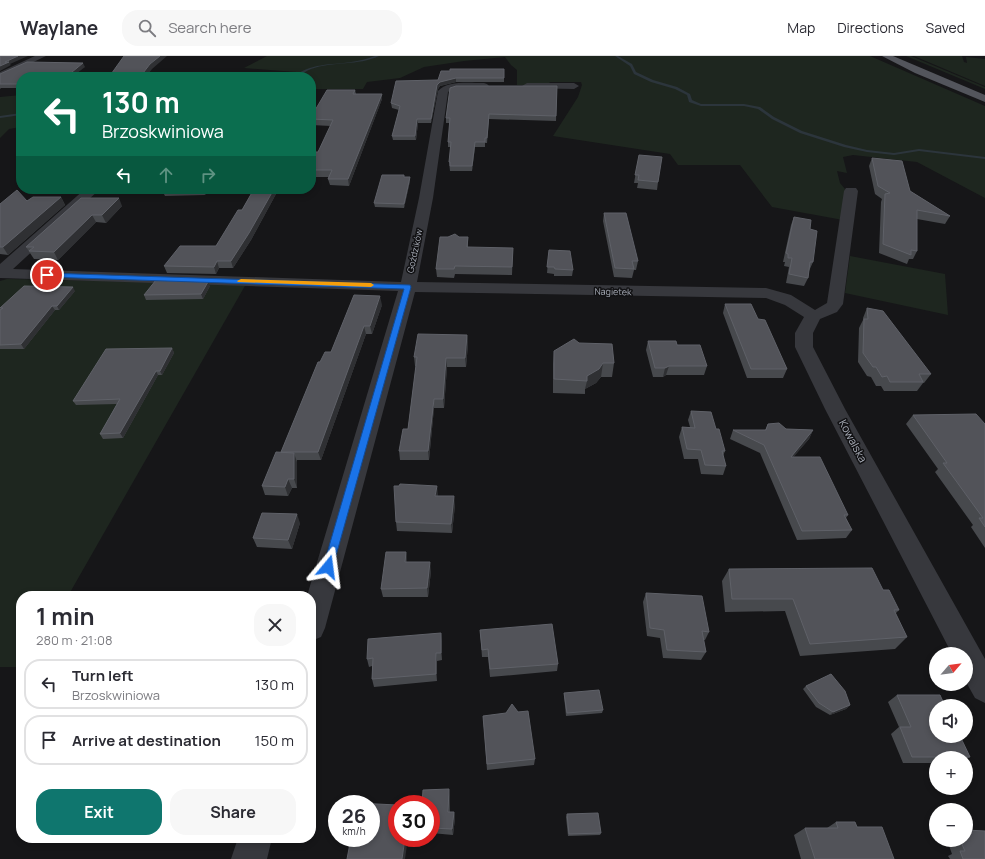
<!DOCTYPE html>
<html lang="en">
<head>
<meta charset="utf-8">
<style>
  :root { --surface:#fff; --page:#f7f7f7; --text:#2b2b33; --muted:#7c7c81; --line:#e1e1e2; --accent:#0f766e }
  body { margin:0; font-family:Manrope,sans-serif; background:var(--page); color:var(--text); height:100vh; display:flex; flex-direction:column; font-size:15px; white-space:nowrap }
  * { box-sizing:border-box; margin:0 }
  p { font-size:13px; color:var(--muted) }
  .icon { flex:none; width:22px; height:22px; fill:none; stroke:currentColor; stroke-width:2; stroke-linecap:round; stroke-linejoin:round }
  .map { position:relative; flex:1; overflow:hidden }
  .details { position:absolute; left:16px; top:535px; width:300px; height:252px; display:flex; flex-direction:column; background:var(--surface); border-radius:16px; box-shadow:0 2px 6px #0003 }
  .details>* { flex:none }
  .top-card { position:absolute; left:16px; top:16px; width:300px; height:122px; border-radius:16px; box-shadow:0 2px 6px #0003; background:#0b6e4f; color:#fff; overflow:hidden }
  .needle { width:26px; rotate:62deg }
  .controls { position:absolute; left:929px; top:591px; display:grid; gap:8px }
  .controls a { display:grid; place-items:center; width:44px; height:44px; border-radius:50%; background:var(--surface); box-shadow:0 2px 6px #0003; font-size:20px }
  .speed { position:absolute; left:328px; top:739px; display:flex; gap:8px; font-size:20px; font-weight:700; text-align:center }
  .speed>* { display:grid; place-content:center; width:52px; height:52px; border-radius:50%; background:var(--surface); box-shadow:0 2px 6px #0003; line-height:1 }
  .speed small { font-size:10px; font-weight:400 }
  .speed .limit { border:6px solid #d22; background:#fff; color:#111 }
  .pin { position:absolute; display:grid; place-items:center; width:34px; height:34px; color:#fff; margin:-17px; border:2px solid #fff; border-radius:50%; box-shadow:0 1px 4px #0007 }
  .me { position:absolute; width:44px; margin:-22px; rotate:16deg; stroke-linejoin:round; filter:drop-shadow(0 0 3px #0008) }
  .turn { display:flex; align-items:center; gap:14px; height:84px; padding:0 20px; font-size:18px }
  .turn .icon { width:52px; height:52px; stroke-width:2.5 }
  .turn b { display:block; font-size:28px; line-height:34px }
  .lanes { display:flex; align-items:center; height:38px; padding:0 20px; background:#0003; justify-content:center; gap:20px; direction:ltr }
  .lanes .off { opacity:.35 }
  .round { display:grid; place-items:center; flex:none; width:42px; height:42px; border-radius:16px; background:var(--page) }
  .overview { display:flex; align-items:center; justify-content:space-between; height:68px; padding:0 20px }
  h1 { font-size:24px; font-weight:700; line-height:30px }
  .button { display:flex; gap:8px; margin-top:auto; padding:8px 20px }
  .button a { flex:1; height:46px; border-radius:16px; background:var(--accent); color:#fff; font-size:16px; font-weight:700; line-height:46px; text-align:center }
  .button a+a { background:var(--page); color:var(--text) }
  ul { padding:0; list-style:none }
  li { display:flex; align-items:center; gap:12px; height:50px; margin:0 8px 6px; padding:0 12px; border:2px solid var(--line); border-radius:16px }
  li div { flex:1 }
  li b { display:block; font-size:15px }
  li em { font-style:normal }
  header { display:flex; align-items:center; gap:24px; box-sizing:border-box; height:56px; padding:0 20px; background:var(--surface); border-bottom:1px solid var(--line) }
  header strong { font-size:19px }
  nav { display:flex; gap:22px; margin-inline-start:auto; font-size:14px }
  .search { width:280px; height:36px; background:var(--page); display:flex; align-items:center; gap:10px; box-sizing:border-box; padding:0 14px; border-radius:16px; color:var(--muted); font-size:15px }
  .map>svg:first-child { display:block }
  .green { fill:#1e261f }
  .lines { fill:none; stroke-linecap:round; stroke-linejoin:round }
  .stream { fill:#2c353c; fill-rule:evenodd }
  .minor { fill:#37383d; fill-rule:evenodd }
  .major { fill:#53555c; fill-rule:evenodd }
  .wall { fill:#47494d }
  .shaded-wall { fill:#2f3033 }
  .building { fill:#525359; stroke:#5f6168 }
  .route { fill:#1a73e8; stroke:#114b97 }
  .slow { fill:#f59e0b }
  .labels { text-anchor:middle; stroke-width:3; stroke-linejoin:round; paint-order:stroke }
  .far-street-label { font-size:9px; fill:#a8adb8; stroke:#111113 }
  .street-label { font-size:11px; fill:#a8adb8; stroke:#111113 }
</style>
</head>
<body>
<header>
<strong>Waylane</strong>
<div class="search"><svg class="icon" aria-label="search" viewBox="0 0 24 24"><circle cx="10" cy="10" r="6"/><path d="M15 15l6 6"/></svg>Search here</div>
<nav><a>Map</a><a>Directions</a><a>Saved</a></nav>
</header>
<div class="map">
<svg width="985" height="803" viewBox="0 0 985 803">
  <rect width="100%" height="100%" fill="#161618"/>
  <!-- green -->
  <path class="green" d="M 267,0 L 870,0 L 985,50 L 985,142 L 917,106 L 853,99 L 843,101 L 847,117 L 837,115 L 840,127 L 845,133 L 843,164 L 772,151 L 740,109 L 678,109 L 670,98 L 553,80 L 578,41 L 582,29 L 581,26 L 550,26 L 547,29 L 517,29 L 517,14 L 511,9 L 505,1 L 464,5 L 424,11 L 400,22 L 367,26 L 363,33 L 311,33 L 311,21 L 288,21 L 296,16 L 244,12 Z
    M 906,0 L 911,0 L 985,31 L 985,33 Z
    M 914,0 L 962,0 L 964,6 L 967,7 L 966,1 L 985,3 L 985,30 Z
    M 21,39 L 21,71 L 9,73 L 0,82 L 0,41 Z
    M 850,200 L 945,218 L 948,259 L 845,237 Z
    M 7,223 L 246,228 L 68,540 L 21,540 L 21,611 L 0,611 L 0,225 Z"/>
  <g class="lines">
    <!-- stream -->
    <path class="stream" d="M 375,0 L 379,0 C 358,10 333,5 311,13 C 305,15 300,21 293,21 C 310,7 331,9 351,6 C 359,5 367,3 375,0 Z
      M 615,0 L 618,0 L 632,8 L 636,16 L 653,24 L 677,31 L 690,38 L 692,44 L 701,48 L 744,48 L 760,51 L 774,61 L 802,75 L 846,89 L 867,94 L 894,97 L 919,93 L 985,101 L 985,103 L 919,95 L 894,99 L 867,96 L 844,91 L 800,77 L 772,63 L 758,53 L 744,50 L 701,50 L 689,46 L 687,39 L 675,33 L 651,26 L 634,18 L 630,10 Z
      M 21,57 L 21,59 L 0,62 L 0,60 Z"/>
    <!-- minor -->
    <path class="minor" d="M 35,0 L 46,0 L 0,22 L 0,16 Z
      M 484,27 L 487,28 L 489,30 L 487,32 L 451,34 L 448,36 L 433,142 L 417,226 L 766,232 L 791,239 L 815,254 L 827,247 L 844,135 L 846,132 L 856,132 L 858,135 L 843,248 L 837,256 L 820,263 L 813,277 L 813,291 L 845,353 L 985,603 L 985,647 L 975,642 L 966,626 L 966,598 L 952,598 L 825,353 L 795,291 L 795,277 L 804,261 L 785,249 L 766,242 L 415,236 L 325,572 L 321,581 L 311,585 L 311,540 L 307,540 L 398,235 L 0,222 L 0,208 L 85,133 L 100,133 L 13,213 L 401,226 L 419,142 L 438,35 C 447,24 471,27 484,27 Z
      M 527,27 L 574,27 L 579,30 L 574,33 L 524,32 L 522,30 Z
      M 238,782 L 272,782 L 267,803 L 231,803 Z"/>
    <!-- major -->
    <path class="major" d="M 882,0 L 893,0 L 985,39 L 985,46 L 915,17 Z"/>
  </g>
  <!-- wall -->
  <path class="wall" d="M 85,11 L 21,21 L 21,32 L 1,32 L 0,33 L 0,18 Z
    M 504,13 L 504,26 L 456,26 L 440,30 L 438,33 L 431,67 L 418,67 L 416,84 L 393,84 L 392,80 L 399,54 L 392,52 L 391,47 L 438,24 L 450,15 Z
    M 557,30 L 556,65 L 489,63 L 487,87 L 485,87 L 485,91 L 475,91 L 472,115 L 450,115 L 449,106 L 451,91 L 448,91 L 448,86 L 450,67 L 446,67 L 446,62 Z
    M 355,34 L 356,38 L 382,43 L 349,130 L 330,129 L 328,123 L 330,121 L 311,121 L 311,96 L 318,96 L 331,70 L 311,69 L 311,61 Z
    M 639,99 L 658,126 L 657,134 L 637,132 L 638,127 L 634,127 Z
    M 872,102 L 910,135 L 950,160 L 945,168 L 917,163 L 917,195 L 913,203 L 909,203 L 907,208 L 879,197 L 881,146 L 882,143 L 875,138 L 869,110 Z
    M 404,119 L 404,121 L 410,121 L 410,125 L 404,152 L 375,151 L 374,147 Z
    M 209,133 L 205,139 L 165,140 L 162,134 Z
    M 254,133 L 288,133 L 286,138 L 276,138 L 251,184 L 233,212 L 219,212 L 216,218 L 167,217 L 164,210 L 216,190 L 242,154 Z
    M 61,141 L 65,149 L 8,199 L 0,198 L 0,148 Z
    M 81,142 L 122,150 L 106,167 L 96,166 L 58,204 L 34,203 L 26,191 Z
    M 604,157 L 638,205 L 636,214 L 634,214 L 632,222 L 614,221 L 603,165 Z
    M 794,161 L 810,173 L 813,206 L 809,215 L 808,222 L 804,230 L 786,227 L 789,211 L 784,210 L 785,206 L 783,206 L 791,169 Z
    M 459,181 L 468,181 L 468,192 L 513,192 L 512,219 L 455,218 L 454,222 L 437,221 L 436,213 Z
    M 549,194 L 573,214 L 572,220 L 554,220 L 554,218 L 547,217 Z
    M 210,230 L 203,243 L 146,244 L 144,239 Z
    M 75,235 L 59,254 L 55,254 L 24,293 L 0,293 L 0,254 L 1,253 L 0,252 Z
    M 725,248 L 758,263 L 787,313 L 783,322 L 747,322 L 723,257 Z
    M 382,249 L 372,278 L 366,278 L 321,404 L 297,404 L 297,432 L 292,432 L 288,440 L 265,439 L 262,430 L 281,396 L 331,296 Z
    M 867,252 L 931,318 L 924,327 L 923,327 L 917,335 L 884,335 L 881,330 L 876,330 L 871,321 L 867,320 L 858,306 L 859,272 L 863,264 L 863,262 Z
    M 467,279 L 468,288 L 466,311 L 447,311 L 444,352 L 434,352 L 429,404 L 400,404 L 399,395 L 408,373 L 416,310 L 415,310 L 414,301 Z
    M 648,285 L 677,289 L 707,310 L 704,319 L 666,319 L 663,321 L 653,321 L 646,294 Z
    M 579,287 L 614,307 L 612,321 L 601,321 L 596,327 L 585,333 L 585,338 L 553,337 L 553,308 L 554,295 Z
    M 172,292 L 174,297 L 162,319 L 158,319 L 123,382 L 103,383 L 100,378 L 117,348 L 76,349 L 73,345 Z
    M 691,355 L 716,373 L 725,395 L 723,400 L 726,410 L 723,419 L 701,418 L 698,403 L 684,403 L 679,381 L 682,371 L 690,371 L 688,364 Z
    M 913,359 L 985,368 L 985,492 L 971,471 L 973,469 L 935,416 L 938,413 L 906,368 Z
    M 768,368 L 786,373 L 813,374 L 809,383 L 793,401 L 848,459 L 846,462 L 852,474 L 846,482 L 797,484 L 760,397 L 730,383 L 733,374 L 765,374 Z
    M 438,440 L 455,449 L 452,477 L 397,475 L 396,466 Z
    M 300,467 L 292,493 L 257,491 L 253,482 Z
    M 406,496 L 407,506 L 431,515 L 428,541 L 383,541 L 381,533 Z
    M 729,513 L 883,534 L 899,554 L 895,558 L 907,581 L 895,593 L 800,600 L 785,555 L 725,556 L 722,525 Z
    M 646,537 L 709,576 L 705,584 L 703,584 L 706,596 L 701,604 L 663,602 L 660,582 L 647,580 L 643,546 Z
    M 480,574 L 558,608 L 557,615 L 490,621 L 488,601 L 482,601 Z
    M 442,585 L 442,604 L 437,605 L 437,625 L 374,631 L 372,623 L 372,610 L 369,611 L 367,603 Z
    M 806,630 L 850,649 L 846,653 L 830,659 L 816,651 L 803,633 Z
    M 564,637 L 603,654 L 602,657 L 566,660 L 564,640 Z
    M 897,639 L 970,701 L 966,703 L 966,702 L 936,702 L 936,707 L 903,707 L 891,678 L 899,671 L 888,646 Z
    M 483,660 L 535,703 L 534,709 L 487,714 Z
    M 450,739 L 450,756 L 454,756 L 455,762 L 453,779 L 431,777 L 431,748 Z
    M 567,758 L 601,777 L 600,779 L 568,780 L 566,761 Z
    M 836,766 L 857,771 L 894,803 L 801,803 L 794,779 L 805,772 L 827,772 Z
    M 947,784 L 966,784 L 985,803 L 950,803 L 948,800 L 952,798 Z"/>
  <!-- shaded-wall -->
  <path class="shaded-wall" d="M 18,0 L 28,0 L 10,8 L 11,9 L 0,15 L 0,10 L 5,6 Z
    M 160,0 L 167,0 L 152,13 L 146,21 L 140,21 L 150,8 Z
    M 83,7 L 85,11 L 72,21 L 66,21 Z
    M 456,22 L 456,26 L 440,30 L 438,33 L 431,67 L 431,63 L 437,29 L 440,26 Z
    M 382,38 L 382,43 L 349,130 L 348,123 Z
    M 417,63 L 418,67 L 416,84 L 415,80 Z
    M 475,86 L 475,91 L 472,115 L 472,110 Z
    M 410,121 L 410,125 L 404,152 L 404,148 Z
    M 203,133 L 209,133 L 205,139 Z
    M 274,133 L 275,133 L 276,138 L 251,184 L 233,212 L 231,205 Z
    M 285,133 L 288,133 L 286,138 Z
    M 61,141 L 65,149 L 8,199 L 3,191 Z
    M 119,142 L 122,150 L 106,167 L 102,159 Z
    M 92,159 L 96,166 L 58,204 L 54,196 Z
    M 217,205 L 219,212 L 216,218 L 214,211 Z
    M 208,226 L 210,230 L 203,243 L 201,238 Z
    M 73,231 L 75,235 L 59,254 L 57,250 Z
    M 380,240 L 382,249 L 372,278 L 370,270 Z
    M 52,250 L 55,254 L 24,293 L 21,288 Z
    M 364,270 L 366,278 L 321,404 L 318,396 Z
    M 467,279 L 468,288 L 466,311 L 465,302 Z
    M 172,292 L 174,297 L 162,319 L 160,315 Z
    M 446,302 L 447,311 L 444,352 L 443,343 Z
    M 603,307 L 601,321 L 596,327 L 585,333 L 587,325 L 587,320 Z
    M 669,310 L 666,319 L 663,321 L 665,312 Z
    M 156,315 L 158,319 L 123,382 L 120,377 Z
    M 434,343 L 434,352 L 429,404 L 428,395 Z
    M 813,374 L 809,383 L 786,410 L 791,401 Z
    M 294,397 L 297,406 L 297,432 L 294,423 Z
    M 288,423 L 292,432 L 288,440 L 285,431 Z
    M 437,430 L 438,439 L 436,449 L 435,440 Z
    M 454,440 L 455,449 L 452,477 L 451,468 Z
    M 297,458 L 300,467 L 292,493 L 288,484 Z
    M 406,496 L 407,505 L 406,515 L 405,506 Z
    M 430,506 L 431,515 L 428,541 L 427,532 Z
    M 441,577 L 442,585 L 442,604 L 441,597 Z
    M 436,597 L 437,605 L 437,625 L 436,618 Z
    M 850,649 L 846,653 L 830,659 L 833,656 Z
    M 449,733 L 450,739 L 449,761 L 448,756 Z
    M 454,756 L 455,762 L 453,779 L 452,773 Z
    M 405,782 L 408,782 L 405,803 L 402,803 Z"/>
  <!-- building -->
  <path class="building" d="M 0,0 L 18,0 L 5,6 L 9,6 L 0,10 Z
    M 124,0 L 160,0 L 150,8 L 140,21 L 109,21 Z
    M 27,6 L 83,7 L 66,21 L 21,21 L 21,28 L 0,28 L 0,18 Z
    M 450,13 L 504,13 L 504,22 L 456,22 L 440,26 L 437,29 L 431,63 L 417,63 L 415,80 L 392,80 L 400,50 L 391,47 L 396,25 L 438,24 L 441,15 L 450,15 Z
    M 456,30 L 557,30 L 556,60 L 489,58 L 487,82 L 485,82 L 485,86 L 475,86 L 472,110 L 450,110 L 450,106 L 449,106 L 451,86 L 448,86 L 450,62 L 446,62 L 450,32 Z
    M 327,34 L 355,34 L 353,38 L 382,38 L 348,123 L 328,123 L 332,114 L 311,114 L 311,96 L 318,96 L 333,64 L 311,63 L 311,61 Z
    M 639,99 L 662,101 L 658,126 L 638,124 L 639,119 L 635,119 Z
    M 872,102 L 902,105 L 910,135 L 950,160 L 917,154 L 917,195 L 911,194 L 911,199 L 883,188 L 885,138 L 890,137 L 878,130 Z
    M 382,119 L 404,119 L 404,121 L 410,121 L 404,148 L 374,147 Z
    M 163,133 L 203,133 L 162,134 Z
    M 254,133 L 274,133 L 249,177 L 231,205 L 217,205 L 214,211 L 164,210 L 180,190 L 216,190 L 238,154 L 242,154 Z
    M 17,134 L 27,145 L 33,141 L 61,141 L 3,191 L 0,191 L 0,148 Z
    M 81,142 L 119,142 L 102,159 L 92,159 L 54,196 L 29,195 L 34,191 L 26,191 Z
    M 604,157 L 626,157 L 638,205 L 632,205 L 634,213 L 615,212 Z
    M 794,161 L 811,164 L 810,173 L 817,175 L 813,206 L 810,206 L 808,222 L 789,218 L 792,202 L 788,202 L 788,198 L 786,197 Z
    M 455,178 L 459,181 L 468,181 L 467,191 L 513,192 L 512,211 L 455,210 L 454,213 L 436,213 L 440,181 L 448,181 Z
    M 549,194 L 570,195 L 573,214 L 555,213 L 554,211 L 547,211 Z
    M 156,224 L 208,226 L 201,238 L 144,239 Z
    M 24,230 L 73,231 L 57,250 L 52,250 L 21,288 L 0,289 L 0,254 L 3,252 L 0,252 Z
    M 354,239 L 380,240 L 370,270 L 364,270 L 318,396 L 281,396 L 318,306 L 320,306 L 325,296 L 331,296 Z
    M 725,248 L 751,248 L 758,263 L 765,264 L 787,313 L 751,313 Z
    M 867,252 L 883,255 L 931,318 L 919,318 L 923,326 L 890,326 L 887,320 L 882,321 L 876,311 L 873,311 L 863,297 L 864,263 L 868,263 Z
    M 418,278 L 467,279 L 465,302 L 446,302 L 443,343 L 434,343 L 428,395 L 399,395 L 403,373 L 408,373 L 417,301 L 414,301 Z
    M 574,283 L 579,287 L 612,288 L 614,307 L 603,307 L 599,313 L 587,320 L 587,325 L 554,323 L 554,295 Z
    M 648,285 L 676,285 L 677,289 L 700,289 L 707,310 L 669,310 L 665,312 L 655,312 Z
    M 172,292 L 160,315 L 156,315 L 120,377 L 100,378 L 120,343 L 73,345 L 106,293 Z
    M 691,355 L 711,356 L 716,373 L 719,373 L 725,395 L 722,395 L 726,410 L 705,409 L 701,394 L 687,393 L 682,371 L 695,372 Z
    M 976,358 L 985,368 L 985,471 L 979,462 L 983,462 L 943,407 L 947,407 L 913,359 Z
    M 779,367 L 786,373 L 813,374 L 791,401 L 820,401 L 848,459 L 844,459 L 852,474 L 802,475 L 764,389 L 733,374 L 766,374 L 768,368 Z
    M 276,396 L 294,397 L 294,423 L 288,423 L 285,431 L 262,430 Z
    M 400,428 L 437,430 L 435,440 L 454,440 L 451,468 L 396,466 L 394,430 L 399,430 Z
    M 262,457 L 297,458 L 288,484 L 253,482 Z
    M 386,496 L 406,496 L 405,506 L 430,506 L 427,532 L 381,533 Z
    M 872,512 L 883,534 L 889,534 L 899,554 L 894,554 L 907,581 L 810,588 L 793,543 L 732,543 L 729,513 Z
    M 646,537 L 702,540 L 709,576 L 702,575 L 706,596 L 667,594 L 664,574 L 650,572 Z
    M 552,568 L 558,608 L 490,613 L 488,593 L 482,594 L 480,574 Z
    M 441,577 L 441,597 L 436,597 L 436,618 L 372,623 L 373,602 L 367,603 L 368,583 Z
    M 831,618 L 845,635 L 850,649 L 833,656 L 819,647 L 806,630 Z
    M 599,634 L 603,654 L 567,657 L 564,637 Z
    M 897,639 L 940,639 L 945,650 L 936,650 L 936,680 L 960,680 L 970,701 L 912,701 L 900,671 L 911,671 Z
    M 512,648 L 518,656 L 528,655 L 535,703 L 487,708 L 483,660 L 506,657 Z
    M 449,733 L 448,756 L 454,756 L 452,773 L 431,772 L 431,748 L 422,748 L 423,734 Z
    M 357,747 L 397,749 L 397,782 L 405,782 L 402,803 L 347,803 L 351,782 L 371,782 L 371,748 L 357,748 Z
    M 598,757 L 601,777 L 569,778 L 567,758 Z
    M 836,766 L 855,766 L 857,771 L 882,771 L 894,803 L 815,803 L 805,772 L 838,772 Z
    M 966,774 L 985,775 L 985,803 L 963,803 L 960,795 L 965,795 L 960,784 L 966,784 Z"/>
  <!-- route -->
  <path class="route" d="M 45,217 L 410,229 L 411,231 L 332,514 L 328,515 L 324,514 L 323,511 L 404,233 L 47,221 L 45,220 Z"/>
  <!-- slow -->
  <path class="slow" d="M 241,223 L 371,227 L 374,229 L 371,231 L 238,226 L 237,225 Z"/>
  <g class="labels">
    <!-- far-street labels -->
    <g class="far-street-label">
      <text transform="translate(415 195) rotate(-78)" y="3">Goździków</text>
      <text transform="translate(613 236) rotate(1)" y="3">Nagietek</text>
    </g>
    <!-- street labels -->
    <g class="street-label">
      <text transform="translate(853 385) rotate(62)" y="4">Kowalska</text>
    </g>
  </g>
</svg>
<div class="controls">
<a><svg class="needle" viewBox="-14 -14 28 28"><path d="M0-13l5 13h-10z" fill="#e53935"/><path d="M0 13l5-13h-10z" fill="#7c7c81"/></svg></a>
<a><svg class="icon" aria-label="sound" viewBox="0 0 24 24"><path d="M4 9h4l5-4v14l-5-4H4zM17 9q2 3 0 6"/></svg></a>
<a>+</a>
<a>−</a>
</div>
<div class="speed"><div>26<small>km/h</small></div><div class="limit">30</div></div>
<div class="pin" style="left:47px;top:219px;background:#d93025"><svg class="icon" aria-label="arrive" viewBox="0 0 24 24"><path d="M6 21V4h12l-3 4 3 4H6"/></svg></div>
<svg class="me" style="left:328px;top:511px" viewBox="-20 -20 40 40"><path d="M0-17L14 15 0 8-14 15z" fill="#1a73e8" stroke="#fff" stroke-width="4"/></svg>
<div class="top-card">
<div class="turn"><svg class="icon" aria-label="left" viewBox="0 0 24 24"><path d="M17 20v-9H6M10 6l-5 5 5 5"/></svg><div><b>130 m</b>Brzoskwiniowa</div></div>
<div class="lanes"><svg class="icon" aria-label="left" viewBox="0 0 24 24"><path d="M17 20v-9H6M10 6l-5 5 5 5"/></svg><svg class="icon off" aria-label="ahead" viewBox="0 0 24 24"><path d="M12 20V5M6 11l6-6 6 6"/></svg><svg class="icon off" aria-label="right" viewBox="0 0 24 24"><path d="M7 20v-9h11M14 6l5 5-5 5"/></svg></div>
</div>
<section class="details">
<div class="overview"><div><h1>1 min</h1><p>280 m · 21:08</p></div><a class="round"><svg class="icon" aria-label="close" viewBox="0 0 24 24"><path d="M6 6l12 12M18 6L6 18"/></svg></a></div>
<ul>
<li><svg class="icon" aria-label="left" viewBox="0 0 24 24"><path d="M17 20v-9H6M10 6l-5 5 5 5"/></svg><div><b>Turn left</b><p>Brzoskwiniowa</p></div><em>130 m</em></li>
<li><svg class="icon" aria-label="arrive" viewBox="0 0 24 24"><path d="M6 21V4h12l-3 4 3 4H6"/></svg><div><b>Arrive at destination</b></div><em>150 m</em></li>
</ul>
<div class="button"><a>Exit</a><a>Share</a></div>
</section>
</div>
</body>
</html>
